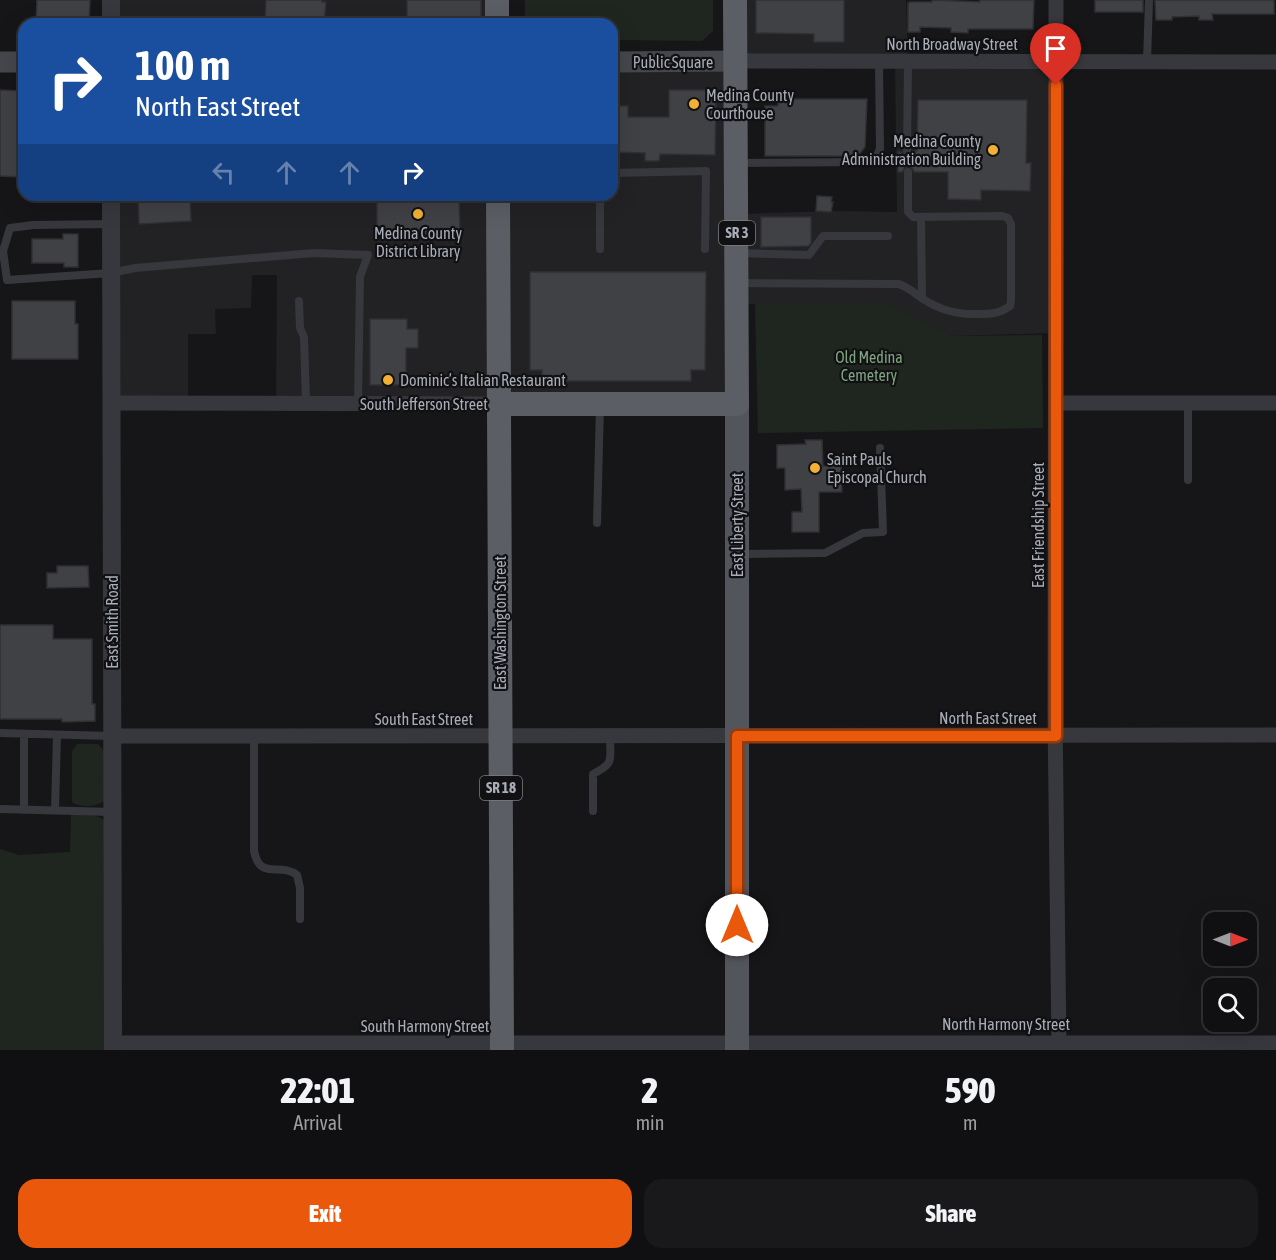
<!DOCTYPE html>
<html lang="en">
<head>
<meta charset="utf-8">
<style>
  :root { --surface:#101012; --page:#19191b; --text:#f1f3f6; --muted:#9c9d9f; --line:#303032; --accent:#ea580c }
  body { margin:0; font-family:"Asap Condensed",sans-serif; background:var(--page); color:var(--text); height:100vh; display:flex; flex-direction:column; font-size:22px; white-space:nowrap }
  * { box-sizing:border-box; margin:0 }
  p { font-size:20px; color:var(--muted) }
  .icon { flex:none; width:33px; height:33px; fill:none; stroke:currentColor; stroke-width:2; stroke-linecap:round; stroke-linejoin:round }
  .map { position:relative; height:1050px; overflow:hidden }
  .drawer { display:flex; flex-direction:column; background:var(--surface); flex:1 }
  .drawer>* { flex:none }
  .top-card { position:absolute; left:18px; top:18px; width:600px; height:183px; border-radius:18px; box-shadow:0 6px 24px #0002,0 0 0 2px var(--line); background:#1a4fa0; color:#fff; overflow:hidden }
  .needle { width:39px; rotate:90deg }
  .fabs { position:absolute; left:1203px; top:912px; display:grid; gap:12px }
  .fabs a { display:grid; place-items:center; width:54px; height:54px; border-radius:12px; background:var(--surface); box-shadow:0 6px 24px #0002,0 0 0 2px var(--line); font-size:30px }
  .pin { position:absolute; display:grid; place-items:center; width:51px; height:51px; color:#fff; margin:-62px -26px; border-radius:50% 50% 50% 0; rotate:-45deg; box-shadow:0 0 6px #0007 }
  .pin .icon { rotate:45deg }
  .me { position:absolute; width:66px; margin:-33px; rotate:0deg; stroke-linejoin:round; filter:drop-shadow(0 0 4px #0008) }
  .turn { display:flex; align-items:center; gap:21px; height:126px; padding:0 18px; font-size:27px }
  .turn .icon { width:78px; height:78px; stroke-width:2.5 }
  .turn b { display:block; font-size:42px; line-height:51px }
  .lanes { display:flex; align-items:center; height:57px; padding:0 18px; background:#0003; justify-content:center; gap:30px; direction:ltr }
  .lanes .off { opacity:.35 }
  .eta { display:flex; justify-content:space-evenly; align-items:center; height:102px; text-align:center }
  .eta b { font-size:36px; font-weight:800; line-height:42px }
  .action { display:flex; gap:12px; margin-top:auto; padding:12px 18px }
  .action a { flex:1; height:69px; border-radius:18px; background:var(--accent); color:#fff; font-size:24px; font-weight:800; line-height:69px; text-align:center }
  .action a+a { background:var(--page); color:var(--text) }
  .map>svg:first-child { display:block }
  .built { fill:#222225; fill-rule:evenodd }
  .green { fill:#1e261f }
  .building { fill:#404145; stroke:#303034; stroke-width:1.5 }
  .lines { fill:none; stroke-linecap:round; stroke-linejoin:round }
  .service { stroke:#37383d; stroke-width:8 }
  .minor { stroke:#37383d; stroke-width:15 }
  .tertiary { stroke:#37383d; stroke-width:18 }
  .secondary { stroke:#45474d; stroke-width:21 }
  .primary { stroke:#53555c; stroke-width:24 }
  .trunk { stroke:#5b5e65; stroke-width:24 }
  .route-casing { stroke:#983908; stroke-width:15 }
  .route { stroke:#ea580c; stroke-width:10 }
  .poi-dot { fill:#f2b134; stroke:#111113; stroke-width:2 }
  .labels { text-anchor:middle; stroke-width:4.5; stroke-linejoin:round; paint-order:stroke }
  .shield { fill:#111113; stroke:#7b7e86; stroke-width:1.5 }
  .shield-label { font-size:15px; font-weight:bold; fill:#a8adb8 }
  .street-label { font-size:16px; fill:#a8adb8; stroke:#111113 }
  .poi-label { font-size:16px; fill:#a8adb8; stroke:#111113; text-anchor:start }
  .park-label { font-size:16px; fill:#7fa381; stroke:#111113 }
</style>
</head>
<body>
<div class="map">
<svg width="1276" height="1050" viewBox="0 0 1276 1050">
  <rect width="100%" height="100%" fill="#161618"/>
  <!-- built -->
  <path class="built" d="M 111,0 L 497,0 L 497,24 L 111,24 Z
    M 735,0 L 906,0 L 908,62 L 1056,62 L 1056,333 L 952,336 L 755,304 L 737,305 L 737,404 L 276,404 L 277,275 L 252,275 L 251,308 L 215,309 L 216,334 L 188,334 L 188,404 L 111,403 L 111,195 L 612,195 L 612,62 L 735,61 ZM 735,62 L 895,62 L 897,212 L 832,211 L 737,214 Z"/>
  <!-- green -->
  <path class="green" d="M 525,0 L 713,0 L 713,31 L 702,41 L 612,40 L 612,24 L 525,24 Z
    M 884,302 L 952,336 L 1042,335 L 1043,428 L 758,433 L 755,304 Z
    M 77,744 L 98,744 L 104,751 L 104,801 C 96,807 80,808 72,802 L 72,751 Z
    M 71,815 L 95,815 L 104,820 L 104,1050 L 0,1050 L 0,849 L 19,855 L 70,852 Z"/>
  <!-- building -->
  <path class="building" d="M 37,0 L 90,0 L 89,23 L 62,22 L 62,24 L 36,24 Z
    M 266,0 L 322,0 L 322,2 L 326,2 L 324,24 L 309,24 L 309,21 L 265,21 Z
    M 407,0 L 481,0 L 481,24 L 430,24 L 430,21 L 407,21 Z
    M 756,0 L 844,0 L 844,42 L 814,42 L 814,34 L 756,33 Z
    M 932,0 L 980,2 L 980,0 L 1034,0 L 1033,29 L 968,29 L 968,33 L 951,32 L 951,28 L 920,27 L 920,32 L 908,32 L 908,3 L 910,2 L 932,2 Z
    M 1095,0 L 1143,0 L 1143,12 L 1095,12 Z
    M 1155,0 L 1274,0 L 1274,14 L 1212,14 L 1213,20 L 1199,20 L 1199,16 L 1172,17 L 1172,20 L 1156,20 Z
    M 0,90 L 23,91 L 22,177 L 0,176 Z
    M 669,90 L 716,90 L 715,155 L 660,154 L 659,161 L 645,161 L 645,153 L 612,152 L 612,106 L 628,106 L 628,117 L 669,117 Z
    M 778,99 L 867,99 L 865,147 L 858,156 L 765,156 L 765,106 L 778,106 Z
    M 918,100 L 1027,100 L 1026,163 L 1031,163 L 1030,191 L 981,190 L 981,200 L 948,199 L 948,172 L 914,172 L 913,169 L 909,166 L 905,167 L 902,172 L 898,172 L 898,152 L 901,152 L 903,157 L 908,158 L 912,156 L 913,151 L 917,151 Z
    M 138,195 L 190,195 L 191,221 L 139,224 Z
    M 377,195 L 459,195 L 460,234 L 377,234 Z
    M 817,196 L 832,197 L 831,202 L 833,202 L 831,212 L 816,211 Z
    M 761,217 L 811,217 L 811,243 L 808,246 L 761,247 Z
    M 63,234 L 78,234 L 78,267 L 64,267 L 64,263 L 32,263 L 32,239 L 63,239 Z
    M 530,272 L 706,272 L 705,370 L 691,370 L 691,381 L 542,381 L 542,370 L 530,370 Z
    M 12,301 L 75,301 L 75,324 L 78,324 L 78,359 L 12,359 Z
    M 370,319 L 407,319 L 407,329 L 418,329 L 418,348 L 406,348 L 406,385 L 370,385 Z
    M 805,440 L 822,440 L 823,466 L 841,466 L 842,492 L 819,492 L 819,532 L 792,532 L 792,512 L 802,512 L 801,489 L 785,490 L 785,468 L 777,468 L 777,445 L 806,444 Z
    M 57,566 L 88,566 L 89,587 L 47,588 L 47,573 L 57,573 Z
    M 0,625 L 53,625 L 53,639 L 92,639 L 92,704 L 95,704 L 95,721 L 62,722 L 62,719 L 0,719 Z"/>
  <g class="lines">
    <!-- service -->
    <path class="service" d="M 1147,62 L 1149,0
      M 907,152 L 908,62
      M 740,163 L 874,162 L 880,149 L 879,62
      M 612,173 L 706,171 L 705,249
      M 921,217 L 922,298
      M 111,224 L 33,225 L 10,228 L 3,251 L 7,280 L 111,273 L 135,268 L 314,253 L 368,255 L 360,277 L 358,404
      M 600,249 L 600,195
      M 740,253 L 809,255 L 823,236 L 888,236
      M 740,283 L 899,284 C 909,288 915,293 923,299 C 940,310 958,315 978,314 C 990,314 999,314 1010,306 L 1011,300 L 1011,224 L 1008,218 L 1002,216 L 913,217 L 908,212 L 908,172
      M 299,301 L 300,328 L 304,337 L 306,404
      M 1188,403 L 1188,480
      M 597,523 L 600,406
      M 741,554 L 825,553 L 863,533 L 883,532 L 880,448
      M 0,733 L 112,736
      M 24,734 L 24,810
      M 254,736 L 254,851 C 260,881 280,862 297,875 L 300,888 L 300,919
      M 0,809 L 112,812
      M 55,810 L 57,735
      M 593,811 L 593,774 C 615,763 610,760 610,737"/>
    <!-- minor -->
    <path class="minor" d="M 1056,0 L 1055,714 L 1059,1050
      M 735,61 L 1276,62
      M 111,403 L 499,404
      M 1056,403 L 1276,403
      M 112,736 L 1276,735
      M 113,1043 L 1276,1043"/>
    <!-- tertiary -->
    <path class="tertiary" d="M 111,0 L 111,24
      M 111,195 L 113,1050"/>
    <!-- secondary -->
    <path class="secondary" d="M 0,62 L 24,62
      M 612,62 L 735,61"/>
    <!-- primary -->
    <path class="primary" d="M 737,404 L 737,1050"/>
    <!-- trunk -->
    <path class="trunk" d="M 497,0 L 497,24
      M 498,195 L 502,1050
      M 499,404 L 737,404 L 735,0"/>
  </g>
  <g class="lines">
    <defs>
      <path id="route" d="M 737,925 L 737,736 L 1056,736 L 1056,85"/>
    </defs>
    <!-- route casing -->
    <use href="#route" class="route-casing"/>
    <!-- route -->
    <use href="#route" class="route"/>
  </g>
  <!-- markers -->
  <g class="poi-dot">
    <circle cx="694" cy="104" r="6"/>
    <circle cx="993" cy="150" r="6"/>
    <circle cx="418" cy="214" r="6"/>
    <circle cx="388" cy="380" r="6"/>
    <circle cx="815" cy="468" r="6"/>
  </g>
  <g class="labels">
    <!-- shield labels -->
    <g class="shield">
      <rect x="719" y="221" width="36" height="24" rx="4.5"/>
      <rect x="480" y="776" width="42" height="24" rx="4.5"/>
    </g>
    <g class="shield-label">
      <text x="737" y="238">SR 3</text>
      <text x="501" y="793">SR 18</text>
    </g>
    <!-- street labels -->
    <g class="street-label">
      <text x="952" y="50">North Broadway Street</text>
      <text x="673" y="68">Public Square</text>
      <text x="424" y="410">South Jefferson Street</text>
      <text transform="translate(737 525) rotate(-90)" y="6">East Liberty Street</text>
      <text transform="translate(1038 525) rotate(-90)" y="6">East Friendship Street</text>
      <text transform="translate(112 622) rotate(-90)" y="6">East Smith Road</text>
      <text transform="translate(500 623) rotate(-90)" y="6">East Washington Street</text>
      <text x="988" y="724">North East Street</text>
      <text x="424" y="725">South East Street</text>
      <text x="1006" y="1030">North Harmony Street</text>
      <text x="425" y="1032">South Harmony Street</text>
    </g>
    <!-- poi labels -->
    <g class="poi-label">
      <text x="706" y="101">Medina County<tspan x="706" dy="18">Courthouse</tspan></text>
      <text x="981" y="147" text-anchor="end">Medina County<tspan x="981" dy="18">Administration Building</tspan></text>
      <text x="418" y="239" text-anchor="middle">Medina County<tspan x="418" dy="18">District Library</tspan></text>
      <text x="400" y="386">Dominic’s Italian Restaurant</text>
      <text x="827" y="465">Saint Pauls<tspan x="827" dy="18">Episcopal Church</tspan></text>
    </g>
    <!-- park labels -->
    <g class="park-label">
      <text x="869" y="363">Old Medina<tspan x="869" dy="18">Cemetery</tspan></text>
    </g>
  </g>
</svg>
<div class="fabs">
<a><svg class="needle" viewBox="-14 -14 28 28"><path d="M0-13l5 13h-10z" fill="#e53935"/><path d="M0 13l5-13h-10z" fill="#9c9d9f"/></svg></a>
<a><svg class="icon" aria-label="search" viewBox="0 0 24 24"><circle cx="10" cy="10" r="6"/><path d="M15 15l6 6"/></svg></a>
</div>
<div class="pin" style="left:1056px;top:85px;background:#d93025"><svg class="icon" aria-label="arrive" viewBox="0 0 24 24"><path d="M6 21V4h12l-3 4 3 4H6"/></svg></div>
<svg class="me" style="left:737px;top:925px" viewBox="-20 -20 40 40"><circle r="19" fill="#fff"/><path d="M0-13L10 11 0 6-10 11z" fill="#ea580c"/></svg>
<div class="top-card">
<div class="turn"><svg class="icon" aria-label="right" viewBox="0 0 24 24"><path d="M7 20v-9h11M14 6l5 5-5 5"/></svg><div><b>100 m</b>North East Street</div></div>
<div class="lanes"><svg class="icon off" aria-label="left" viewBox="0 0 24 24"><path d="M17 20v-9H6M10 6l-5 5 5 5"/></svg><svg class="icon off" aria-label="ahead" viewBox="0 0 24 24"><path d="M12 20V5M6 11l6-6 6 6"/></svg><svg class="icon off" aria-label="ahead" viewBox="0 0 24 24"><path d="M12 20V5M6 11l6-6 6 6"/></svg><svg class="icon" aria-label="right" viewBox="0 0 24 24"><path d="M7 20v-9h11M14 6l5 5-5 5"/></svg></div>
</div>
</div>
<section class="drawer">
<div class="eta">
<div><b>22:01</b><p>Arrival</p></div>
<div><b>2</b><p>min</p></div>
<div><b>590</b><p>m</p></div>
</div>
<div class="action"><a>Exit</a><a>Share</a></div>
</section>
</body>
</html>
